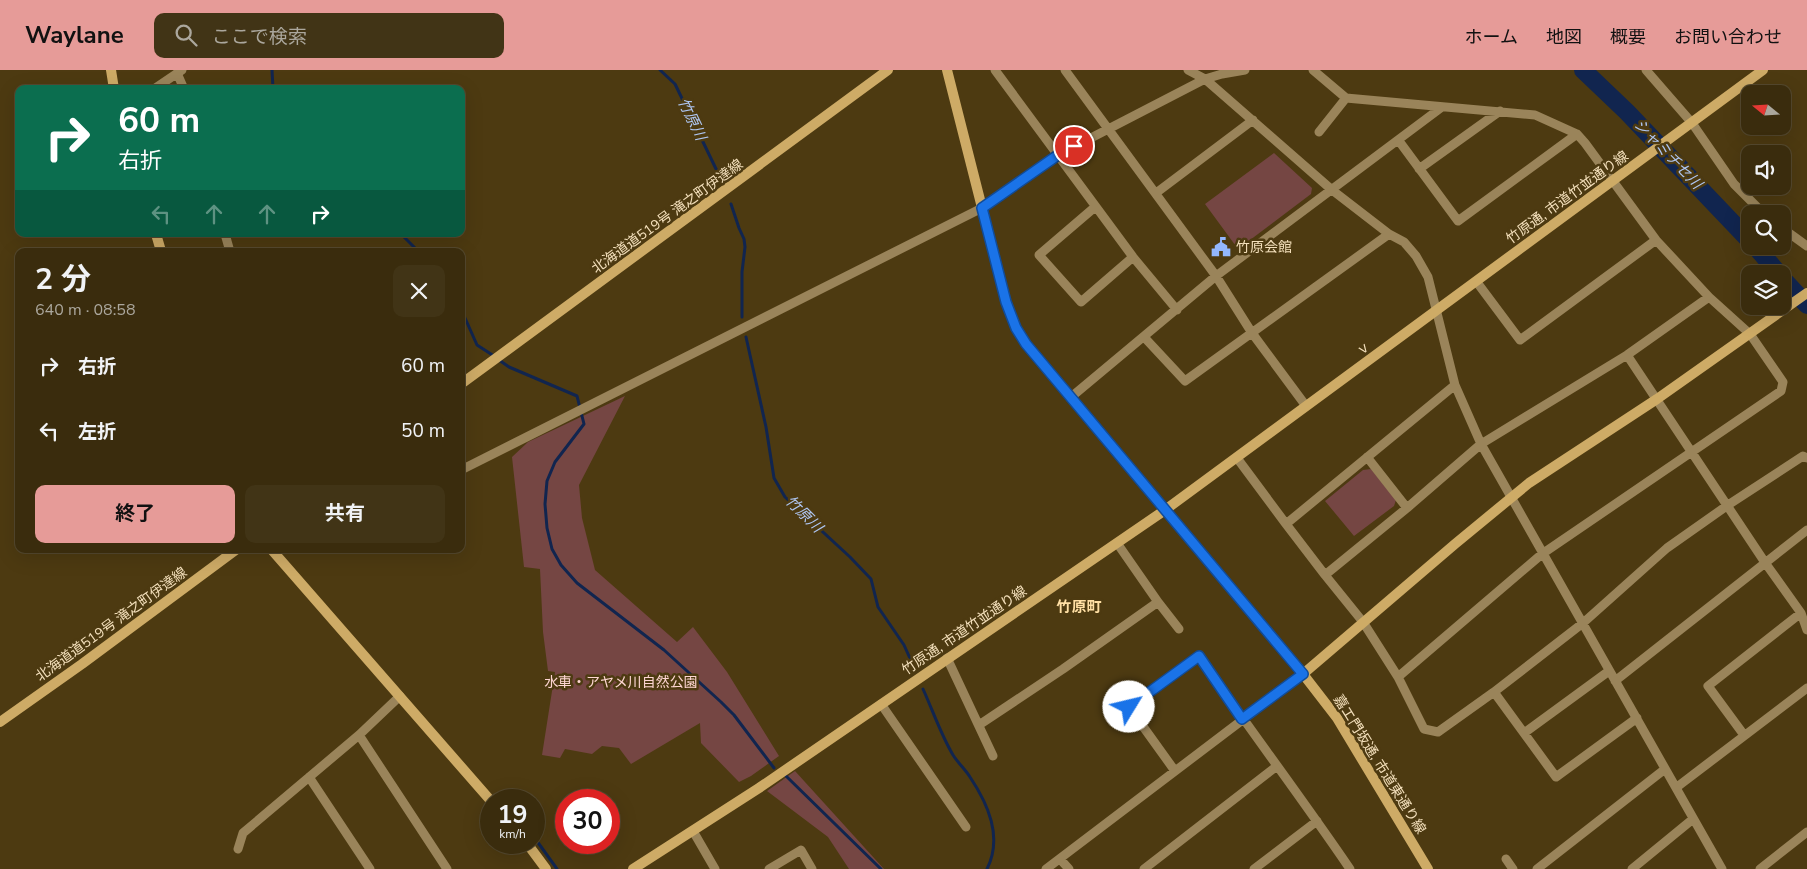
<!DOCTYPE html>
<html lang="ja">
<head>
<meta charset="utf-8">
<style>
  :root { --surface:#3a2c0d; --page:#413416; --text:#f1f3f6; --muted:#aba79d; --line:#54482e; --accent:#e69b98 }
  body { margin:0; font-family:"Nunito Sans","Noto Sans JP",sans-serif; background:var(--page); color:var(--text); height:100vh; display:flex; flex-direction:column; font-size:19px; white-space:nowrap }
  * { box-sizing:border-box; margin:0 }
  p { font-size:16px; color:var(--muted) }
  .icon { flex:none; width:28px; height:28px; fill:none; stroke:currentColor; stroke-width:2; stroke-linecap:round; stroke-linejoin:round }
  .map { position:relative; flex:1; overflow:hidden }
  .panel { position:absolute; left:15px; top:178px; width:450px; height:305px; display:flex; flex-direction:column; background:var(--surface); border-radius:10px; box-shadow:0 5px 20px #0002,0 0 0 1px var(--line) }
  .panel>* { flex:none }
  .guide { position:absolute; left:15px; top:15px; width:450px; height:152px; border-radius:10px; box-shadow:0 5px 20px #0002,0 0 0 1px var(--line); background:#0b6e4f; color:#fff; overflow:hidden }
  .needle { width:32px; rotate:288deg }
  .controls { position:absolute; left:1741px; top:15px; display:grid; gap:10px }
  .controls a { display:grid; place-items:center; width:50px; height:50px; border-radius:10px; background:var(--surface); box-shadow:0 5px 20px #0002,0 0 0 1px var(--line); font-size:25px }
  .speed { position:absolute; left:480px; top:719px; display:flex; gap:10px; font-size:25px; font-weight:700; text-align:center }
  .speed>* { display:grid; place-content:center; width:65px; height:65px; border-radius:50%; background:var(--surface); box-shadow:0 5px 20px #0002,0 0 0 1px var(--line); line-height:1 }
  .speed small { font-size:12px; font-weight:400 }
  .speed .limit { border:8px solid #d22; background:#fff; color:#111 }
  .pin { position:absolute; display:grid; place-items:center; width:42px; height:42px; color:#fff; margin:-21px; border:2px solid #fff; border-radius:50%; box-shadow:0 1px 5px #0007 }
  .me { position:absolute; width:55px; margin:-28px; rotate:54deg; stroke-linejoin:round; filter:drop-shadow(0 0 4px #0008) }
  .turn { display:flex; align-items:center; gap:18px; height:105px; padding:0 20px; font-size:22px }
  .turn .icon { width:65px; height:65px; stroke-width:2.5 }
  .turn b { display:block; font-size:35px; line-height:42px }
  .lanes { display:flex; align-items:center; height:48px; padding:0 20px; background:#0003; justify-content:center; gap:25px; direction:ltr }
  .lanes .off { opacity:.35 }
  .round { display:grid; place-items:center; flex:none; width:52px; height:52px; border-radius:10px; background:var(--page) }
  .head { display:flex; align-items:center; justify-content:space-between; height:85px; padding:0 20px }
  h1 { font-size:30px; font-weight:700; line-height:38px }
  .action { display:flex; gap:10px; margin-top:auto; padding:10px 20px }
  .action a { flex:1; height:58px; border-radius:10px; background:var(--accent); color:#111; font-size:20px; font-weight:700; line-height:58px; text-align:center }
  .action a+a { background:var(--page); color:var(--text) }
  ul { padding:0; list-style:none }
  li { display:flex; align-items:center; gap:15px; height:65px; padding:0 20px }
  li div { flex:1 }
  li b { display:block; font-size:19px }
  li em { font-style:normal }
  header { display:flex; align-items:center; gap:30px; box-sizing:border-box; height:70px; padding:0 25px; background:var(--accent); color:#111 }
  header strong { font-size:24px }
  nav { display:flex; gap:28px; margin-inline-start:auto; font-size:18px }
  .search { width:350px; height:45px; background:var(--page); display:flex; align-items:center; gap:12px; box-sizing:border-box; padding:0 18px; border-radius:10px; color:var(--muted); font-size:19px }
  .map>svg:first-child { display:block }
  .green { fill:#754643 }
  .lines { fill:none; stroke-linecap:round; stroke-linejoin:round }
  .stream { stroke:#11254f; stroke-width:3 }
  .river { stroke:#11254f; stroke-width:18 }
  .street { stroke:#9a845a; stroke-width:9 }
  .secondary { stroke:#ceab66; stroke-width:10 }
  .route-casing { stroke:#114b97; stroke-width:12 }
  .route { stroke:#1a73e8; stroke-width:9 }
  .labels { text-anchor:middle; stroke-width:5; stroke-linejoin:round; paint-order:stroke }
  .street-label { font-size:14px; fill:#f4e0bc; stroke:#4d3a11 }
  .poi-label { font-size:14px; fill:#f4e0bc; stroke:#4d3a11; text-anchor:start }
  .park-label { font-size:14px; fill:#fed6d3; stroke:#4d3a11 }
  .water-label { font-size:15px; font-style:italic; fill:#afc6f2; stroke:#4d3a11 }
  .neighbourhood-label { font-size:15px; font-weight:bold; fill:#ffdfa4; stroke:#4d3a11 }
</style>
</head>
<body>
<header>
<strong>Waylane</strong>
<div class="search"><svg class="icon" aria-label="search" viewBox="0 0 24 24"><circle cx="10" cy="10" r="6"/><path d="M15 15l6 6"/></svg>ここで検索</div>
<nav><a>ホーム</a><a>地図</a><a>概要</a><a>お問い合わせ</a></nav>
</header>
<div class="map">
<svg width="1807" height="799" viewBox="0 0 1807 799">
  <rect width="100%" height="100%" fill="#4d3a11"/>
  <!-- green -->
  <path class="green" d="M 1274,83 L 1312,118 L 1311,124 L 1238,179 L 1205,134 Z
    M 625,326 L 579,415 L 582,448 L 595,500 L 677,572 L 693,557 L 727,602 L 779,686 L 751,706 L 739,712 L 701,673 L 700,653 L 631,694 L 619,678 L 602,676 L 592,684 L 565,679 L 560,688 L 542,685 L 555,602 L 548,601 L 543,562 L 540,499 L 524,497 L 512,387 L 528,372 Z
    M 1371,399 L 1396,430 L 1394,436 L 1354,466 L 1325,431 L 1363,400 Z
    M 795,701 L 884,799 L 849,799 L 828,767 L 767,721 Z"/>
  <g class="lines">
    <!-- stream -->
    <path class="stream" d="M 272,0 L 273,19
      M 660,0 L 675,14 L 718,103
      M 731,134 L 739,158 L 744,169 L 745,177 L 742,202 L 742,247
      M 401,164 L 418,181
      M 461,239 L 477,275 L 494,286
      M 746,267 L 766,357 L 774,408 L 785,427 L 850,487 L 871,509 L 878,537 L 904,575 L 913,595
      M 499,290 L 509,297 L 577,326 L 584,354 L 555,392 L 547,411 L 545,434 L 547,458 L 552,479 L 561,495 L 577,513 L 664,580 L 721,632 L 734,645 L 774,698
      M 923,619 C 933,641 941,665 953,685 C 958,693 965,699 970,707 C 988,734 1003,767 987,799
      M 786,706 L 881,799
      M 517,730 L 517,729
      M 534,767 L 557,799"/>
    <!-- river -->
    <path class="river" d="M 1583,0 L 1627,42 L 1750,171
      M 1755,176 L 1779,204
      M 1782,208 L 1807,235"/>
    <!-- street -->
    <path class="street" d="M 995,0 L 1133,187 L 1177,240
      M 1065,0 L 1216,206 L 1252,263 L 1306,336
      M 1188,0 L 1205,9 L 1332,120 L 1389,164 L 1404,172 L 1416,186 L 1428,207 L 1455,315 L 1481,374 L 1722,799
      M 1313,0 L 1346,28 L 1535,45 L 1577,64 L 1585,73 L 1656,170 L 1520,270 L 1476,211
      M 1646,0 L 1692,53 L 1734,114 L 1764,144
      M 177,3 L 184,19
      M 154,19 L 182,0
      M 1319,62 L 1346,28
      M 1399,71 L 1458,151 L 1577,64
      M 1419,99 L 1500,41
      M 1156,123 L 1253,50
      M 1095,137 L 1039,185 L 1081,232 L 1133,187
      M 1782,158 L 1807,176
      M 225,164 L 229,178 L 228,181
      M 1144,267 L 1185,311 L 1389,164
      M 1627,285 L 1766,494 L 1801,543 L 1807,560
      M 1070,328 L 1216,206 L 1442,37
      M 1367,387 L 1407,438 L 1481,374 L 1627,285 L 1709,227 L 1656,170
      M 1237,388 L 1286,454 L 1455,315
      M 461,400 L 982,138 L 1058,85 L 1205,9 L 1222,4 L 1245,0
      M 1407,438 L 1325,505 L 1363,552 L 1398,607 L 1424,659 L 1438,662 L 1494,622 L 1583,553 L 1667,478 L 1728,435 L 1803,386 L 1807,388
      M 1286,454 L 1325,505
      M 1158,532 L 1179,559
      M 947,588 L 993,686
      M 1398,607 L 1542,484 L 1781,321 L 1783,312 L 1750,264 L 1709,227
      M 1615,611 L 1807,460
      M 1494,622 L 1556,707 L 1637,648
      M 881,634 L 966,757
      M 979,655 L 1063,599 L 1158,532 L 1117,473
      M 1524,663 L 1609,601
      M 359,665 L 447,799
      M 1744,665 L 1708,616 L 1801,543
      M 1175,701 L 1129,637 L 1199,586 C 1248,657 1301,727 1350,799
      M 309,707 L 370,799
      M 1677,717 L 1807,618
      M 693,761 L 715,799
      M 238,779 L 243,763 L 359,665 L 400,626
      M 1060,789 L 1069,799
      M 1506,789 L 1513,799
      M 769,799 L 801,780 L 812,799
      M 1046,799 L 1303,604
      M 1144,799 L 1277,696
      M 1254,799 L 1317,751
      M 1537,799 L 1665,699
      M 1632,799 L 1693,749
      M 1760,799 L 1807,762"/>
    <!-- secondary -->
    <path class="secondary" d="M 111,0 L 114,19
      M 947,0 L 1006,232 L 1016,258 L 1026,274 L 1303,604 L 1337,648 L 1428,799
      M 156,164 L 161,181
      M 461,314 L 888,0
      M 271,479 L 491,731
      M 1303,604 L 1455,474 L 1529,413 L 1657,329 L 1807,223
      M 0,652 L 82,594 L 237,479
      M 526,772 L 546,799
      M 633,799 L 759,718 L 1165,440 L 1763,0"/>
  </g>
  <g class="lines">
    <defs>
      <path id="route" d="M 1074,76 L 1058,85 L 982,138 L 1006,232 L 1016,258 L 1026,274 L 1303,604 L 1242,649 L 1199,586 L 1129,637"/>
    </defs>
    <!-- route casing -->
    <use href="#route" class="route-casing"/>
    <!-- route -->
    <use href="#route" class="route"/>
  </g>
  <!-- icons -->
  <defs>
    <symbol id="civic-bare" viewBox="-9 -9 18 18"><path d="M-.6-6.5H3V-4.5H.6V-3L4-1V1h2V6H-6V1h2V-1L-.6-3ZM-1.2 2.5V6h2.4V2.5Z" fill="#93b7fd" stroke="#4d3a11" stroke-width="2.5" paint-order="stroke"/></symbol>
  </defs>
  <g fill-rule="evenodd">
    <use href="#civic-bare" x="1207" y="163" width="28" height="28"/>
  </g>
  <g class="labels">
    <!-- street labels -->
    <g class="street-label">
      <text transform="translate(1567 127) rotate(-36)" y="5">竹原通, 市道竹並通り線</text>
      <text transform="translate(667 146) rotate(-36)" y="5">北海道道519号 滝之町伊達線</text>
      <text transform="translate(1363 278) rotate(-36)" y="5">ｖ</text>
      <text transform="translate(111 554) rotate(-36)" y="5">北海道道519号 滝之町伊達線</text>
      <text transform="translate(964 560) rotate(-34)" y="5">竹原通, 市道竹並通り線</text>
      <text transform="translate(1380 694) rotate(58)" y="5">嘉エ門坂通, 市道東通り線</text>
    </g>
    <!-- poi labels -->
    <g class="poi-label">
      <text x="1236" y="182">竹原会館</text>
    </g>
    <!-- park labels -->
    <g class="park-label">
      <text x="621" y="617">水車・アヤメ川自然公園</text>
    </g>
    <!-- water labels -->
    <g class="water-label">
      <text transform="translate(692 49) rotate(64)" y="5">竹原川</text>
      <text transform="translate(1668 84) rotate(46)" y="5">シャミチセ川</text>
      <text transform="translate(804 444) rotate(45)" y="5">竹原川</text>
    </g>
    <!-- neighbourhood labels -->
    <g class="neighbourhood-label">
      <text x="1079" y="542">竹原町</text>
    </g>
  </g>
</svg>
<div class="controls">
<a><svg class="needle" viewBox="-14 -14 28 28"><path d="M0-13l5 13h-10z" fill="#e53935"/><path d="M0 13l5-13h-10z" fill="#aba79d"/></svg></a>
<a><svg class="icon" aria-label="sound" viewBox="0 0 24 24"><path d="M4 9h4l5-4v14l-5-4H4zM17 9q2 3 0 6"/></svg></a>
<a><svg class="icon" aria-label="search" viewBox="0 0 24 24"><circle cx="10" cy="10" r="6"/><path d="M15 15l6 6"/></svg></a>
<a><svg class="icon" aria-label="layers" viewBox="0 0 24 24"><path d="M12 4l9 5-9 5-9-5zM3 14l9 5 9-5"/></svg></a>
</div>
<div class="speed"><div>19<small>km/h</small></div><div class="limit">30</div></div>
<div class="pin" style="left:1074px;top:76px;background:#d93025"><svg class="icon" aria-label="arrive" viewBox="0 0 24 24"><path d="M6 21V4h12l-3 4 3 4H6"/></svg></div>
<svg class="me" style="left:1129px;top:637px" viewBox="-20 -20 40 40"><circle r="19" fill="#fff"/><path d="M0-13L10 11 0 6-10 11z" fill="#1a73e8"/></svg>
<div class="guide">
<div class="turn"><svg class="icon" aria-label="right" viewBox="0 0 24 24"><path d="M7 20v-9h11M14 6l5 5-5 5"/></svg><div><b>60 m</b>右折</div></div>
<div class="lanes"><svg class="icon off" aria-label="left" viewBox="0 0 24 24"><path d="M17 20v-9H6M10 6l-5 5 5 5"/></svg><svg class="icon off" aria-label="ahead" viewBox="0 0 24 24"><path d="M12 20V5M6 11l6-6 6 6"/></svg><svg class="icon off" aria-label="ahead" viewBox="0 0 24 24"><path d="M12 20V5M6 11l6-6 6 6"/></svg><svg class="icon" aria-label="right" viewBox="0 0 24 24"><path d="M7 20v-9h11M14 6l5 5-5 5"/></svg></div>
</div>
<section class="panel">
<div class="head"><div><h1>2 分</h1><p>640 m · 08:58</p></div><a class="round"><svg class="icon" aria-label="close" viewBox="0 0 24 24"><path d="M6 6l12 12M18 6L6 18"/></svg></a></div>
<ul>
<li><svg class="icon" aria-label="right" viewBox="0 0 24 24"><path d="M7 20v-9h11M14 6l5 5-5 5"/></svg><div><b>右折</b></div><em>60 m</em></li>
<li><svg class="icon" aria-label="left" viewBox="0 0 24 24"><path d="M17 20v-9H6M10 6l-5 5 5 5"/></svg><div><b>左折</b></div><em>50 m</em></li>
</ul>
<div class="action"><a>終了</a><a>共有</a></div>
</section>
</div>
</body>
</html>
